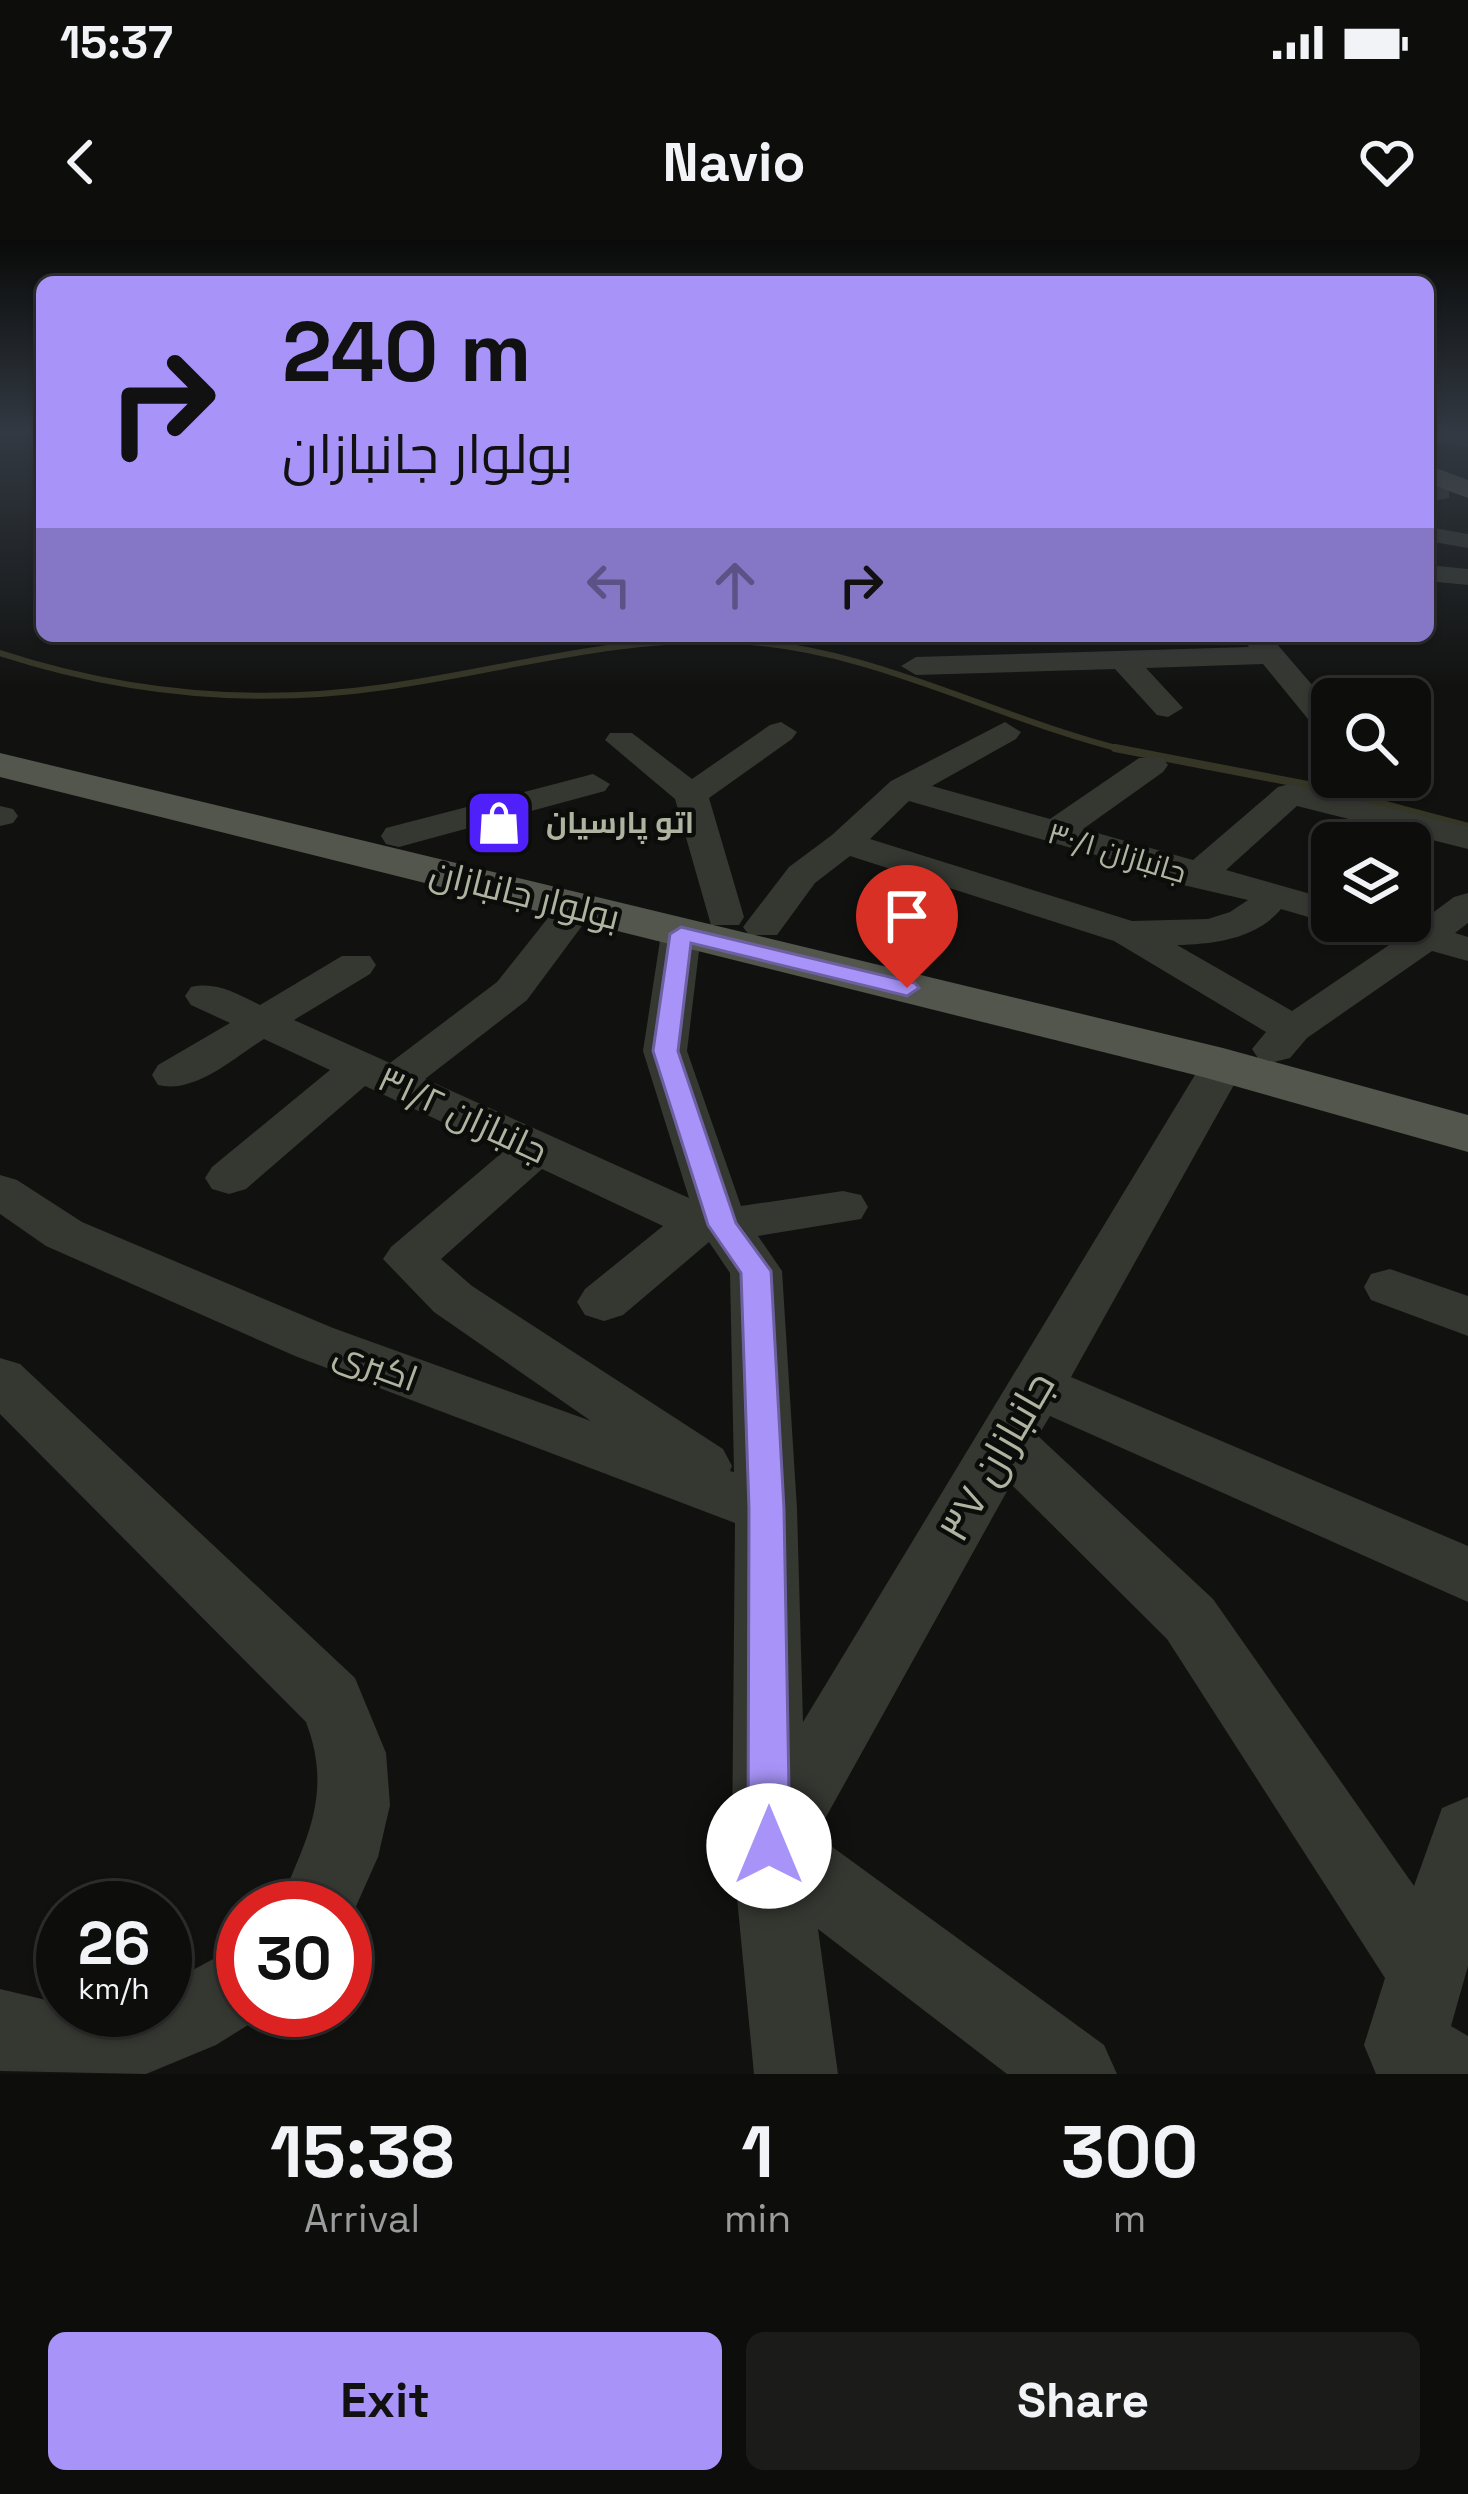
<!DOCTYPE html>
<html lang="en">
<head>
<meta charset="utf-8">
<style>
  :root { --surface:#0d0e0c; --page:#1b1c1a; --text:#f1f3f6; --muted:#9a9c9d; --line:#2d2e2d; --accent:#a894f8 }
  body { margin:0; font-family:"Space Grotesk",Cairo,sans-serif; background:var(--page); color:var(--text); height:100vh; display:flex; flex-direction:column; font-size:45px; white-space:nowrap }
  * { box-sizing:border-box; margin:0 }
  p { font-size:39px; color:var(--muted) }
  .icon { flex:none; width:66px; height:66px; fill:none; stroke:currentColor; stroke-width:2; stroke-linecap:round; stroke-linejoin:round }
  .map { position:relative; height:1834px; overflow:hidden }
  .side { display:flex; flex-direction:column; background:var(--surface); flex:1 }
  .side>* { flex:none }
  .hud { position:absolute; left:36px; top:36px; width:1398px; height:366px; border-radius:18px; box-shadow:0 3px 9px #0004,0 0 0 3px var(--line); background:#a894f8; color:#111; overflow:hidden }
  .buttons { position:absolute; left:1311px; top:438px; display:grid; gap:24px }
  .buttons a { display:grid; place-items:center; width:120px; height:120px; border-radius:18px; background:var(--surface); box-shadow:0 3px 9px #0004,0 0 0 3px var(--line); font-size:60px }
  .speed { position:absolute; left:36px; top:1641px; display:flex; gap:24px; font-size:60px; font-weight:700; text-align:center }
  .speed>* { display:grid; place-content:center; width:156px; height:156px; border-radius:50%; background:var(--surface); box-shadow:0 3px 9px #0004,0 0 0 3px var(--line); line-height:1 }
  .speed small { font-size:30px; font-weight:400 }
  .speed .limit { border:18px solid #d22; background:#fff; color:#111 }
  .pin { position:absolute; display:grid; place-items:center; width:102px; height:102px; color:#fff; margin:-123px -51px; border-radius:50% 50% 50% 0; rotate:-45deg; box-shadow:0 0 12px #0007 }
  .pin .icon { rotate:45deg }
  .me { position:absolute; width:132px; margin:-66px; rotate:0deg; stroke-linejoin:round; filter:drop-shadow(0 0 9px #0008) }
  .turn { display:flex; align-items:center; gap:42px; height:252px; padding:0 48px; font-size:54px }
  .turn .icon { width:156px; height:156px; stroke-width:2.5 }
  .turn b { display:block; font-size:84px; line-height:102px }
  .lanes { display:flex; align-items:center; height:114px; padding:0 48px; background:#0003; justify-content:center; gap:60px; direction:ltr }
  .lanes .off { opacity:.35 }
  .eta { display:flex; justify-content:space-evenly; align-items:center; height:204px; text-align:center }
  .eta b { font-size:72px; font-weight:600; line-height:84px }
  .cta { display:flex; gap:24px; margin-top:auto; padding:24px 48px }
  .cta a { flex:1; height:138px; border-radius:18px; background:var(--accent); color:#111; font-size:48px; font-weight:600; line-height:138px; text-align:center }
  .cta a+a { background:var(--page); color:var(--text) }
  .status { display:flex; justify-content:space-between; align-items:center; height:84px; padding:0 60px; background:var(--surface); direction:ltr }
  .status svg { height:33px; fill:currentColor }
  header { display:flex; justify-content:space-between; align-items:center; height:156px; padding:0 48px; background:var(--surface); font-size:54px; font-weight:600 }
  .map>svg:first-child { display:block }
  .lines { fill:none; stroke-linecap:round; stroke-linejoin:round }
  .stream-far1 { stroke:#363626; stroke-width:6 }
  .stream { stroke:#363626; stroke-width:8 }
  .minor { fill:#353731; fill-rule:evenodd }
  .major { fill:#53564d; fill-rule:evenodd }
  .route { fill:#a894f8; stroke:#6d60a1; stroke-width:3 }
  .labels { text-anchor:middle; stroke-width:9; stroke-linejoin:round; paint-order:stroke }
  .far-poi-label { font-size:30px; font-weight:bold; fill:#afb4a1; stroke:#0c0d0b; text-anchor:start }
  .far-street-label { font-size:30px; fill:#afb4a1; stroke:#0c0d0b }
  .street-label { font-size:36px; fill:#afb4a1; stroke:#0c0d0b }
  .near-street-label { font-size:42px; fill:#afb4a1; stroke:#0c0d0b }
</style>
</head>
<body>
<div class="status"><b>15:37</b><svg viewBox="0 0 49 12"><path d="M0 12V9h3v3zM5 12V6h3v6zM10 12V3h3v9zM15 12V0h3v12zM26 1h20v11H26zM47 4h2v5h-2z"/></svg></div>
<header><svg class="icon" aria-label="back" viewBox="0 0 24 24"><path d="M15 5l-7 7 7 7"/></svg>Navio<svg class="icon" aria-label="heart" viewBox="0 0 24 24"><path d="M12 20l-8-8c-3-5 5-10 8-4 3-6 11-1 8 4z"/></svg></header>
<div class="map">
<svg width="1468" height="1834" viewBox="0 0 1468 1834">
  <rect width="100%" height="100%" fill="#111210"/>
  <g class="lines">
    <!-- stream-far1 -->
    <path class="stream-far1" d="M 0,413 C 126,454 254,466 385,447 C 501,431 617,395 736,401 C 875,408 995,479 1128,511"/>
    <!-- stream -->
    <path class="stream" d="M 1115,508 L 1318,547 L 1468,587"/>
    <!-- minor -->
    <path class="minor" d="M 1428,191 L 1468,195 L 1468,207 L 1428,201 Z
      M 1441,246 L 1449,248 L 1449,258 L 1428,262 L 1428,248 Z
      M 1428,287 L 1468,294 L 1468,308 L 1428,301 Z
      M 1428,325 L 1468,329 L 1468,345 L 1428,341 Z
      M 1241,396 L 1270,396 L 1332,468 L 1332,497 L 1321,495 L 1263,424 L 1146,428 L 1183,468 L 1168,477 L 1157,475 L 1115,429 L 916,435 L 901,426 L 916,417 L 1249,407 Z
      M 781,482 L 797,492 L 792,499 L 709,558 L 744,677 L 739,685 L 711,685 L 675,559 L 605,500 L 610,493 L 632,493 L 692,539 L 770,485 Z
      M 1005,482 L 1021,492 L 1016,499 L 932,546 L 1050,579 L 1139,518 L 1163,518 L 1168,525 L 1163,532 L 1083,589 L 1193,620 L 1278,547 L 1290,544 L 1468,587 L 1468,609 L 1297,566 L 1226,630 L 1332,660 L 1332,681 L 1342,681 L 1332,684 L 1281,669 C 1256,699 1214,704 1177,705 L 1292,771 L 1395,701 L 1354,689 L 1349,681 L 1419,683 L 1454,657 L 1468,653 L 1468,683 L 1455,693 L 1468,697 L 1468,721 L 1432,711 L 1307,798 L 1290,818 L 1274,822 L 1258,818 L 1252,809 L 1266,792 L 1114,701 L 850,616 L 815,643 L 777,695 L 749,695 L 743,687 L 789,627 L 832,595 L 891,541 ZM 909,561 L 1179,639 L 1183,645 L 1248,660 L 1230,672 L 1208,679 L 1132,681 L 870,599 Z
      M 593,534 L 610,544 L 605,551 L 399,607 L 386,604 L 381,596 L 386,588 Z
      M 0,566 L 13,569 L 18,576 L 13,583 L 0,586 Z
      M 577,655 L 591,659 L 596,667 L 527,760 L 425,839 L 689,958 L 643,811 L 661,694 L 667,686 L 695,686 L 701,694 L 687,811 L 741,966 L 843,951 L 861,955 L 868,967 L 861,979 L 758,996 L 782,1031 L 797,1269 L 803,1482 L 1201,825 L 1207,816 L 1223,812 L 1239,816 L 1245,825 L 1071,1137 L 1468,1306 L 1468,1362 L 1050,1176 L 1038,1196 L 1213,1359 L 1414,1646 L 1442,1568 L 1468,1557 L 1468,1726 L 1451,1786 L 1468,1796 L 1468,1834 L 1376,1834 L 1364,1805 L 1385,1738 L 1167,1399 L 1011,1244 L 816,1595 L 1104,1805 L 1117,1834 L 1007,1834 L 818,1689 L 838,1834 L 754,1834 L 732,1606 L 735,1283 L 295,1116 L 46,1006 L 0,974 L 0,935 L 17,940 L 82,982 L 333,1088 L 591,1181 L 434,1072 L 383,1019 L 391,1007 L 504,911 L 365,846 L 246,949 L 229,954 L 212,949 L 205,938 L 212,927 L 330,830 L 264,799 C 233,818 195,854 158,845 L 152,835 L 158,825 L 230,783 L 191,765 L 185,756 L 191,747 C 217,741 237,754 260,765 L 342,716 L 370,716 L 376,725 L 370,734 L 294,780 L 390,823 L 497,742 L 563,659 ZM 542,929 L 663,986 L 585,1049 L 577,1062 L 585,1075 L 604,1081 L 623,1075 L 709,1002 L 730,1033 L 734,1232 L 730,1231 L 732,1226 L 723,1209 L 472,1046 L 441,1019 Z
      M 1390,1029 L 1468,1056 L 1468,1096 L 1371,1060 L 1364,1047 L 1371,1034 Z
      M 0,1118 L 20,1124 L 355,1438 L 386,1513 L 390,1565 L 378,1617 L 345,1691 L 345,1668 L 278,1668 C 305,1601 334,1556 306,1482 L 0,1174 Z
      M 243,1703 L 243,1770 L 272,1770 L 216,1805 L 146,1834 L 0,1831 L 0,1749 L 63,1764 L 63,1770 L 165,1770 L 165,1745 Z"/>
    <!-- major -->
    <path class="major" d="M 1428,225 L 1468,240 L 1468,258 L 1428,243 Z
      M 0,513 L 1223,808 L 1468,875 L 1468,912 L 1203,837 L 0,537 Z"/>
  </g>
  <!-- sky -->
  <linearGradient id="sky" x2="0" y2="1"><stop stop-color="#090a09"/><stop offset="0.43" stop-color="#323942"/><stop offset="1" stop-color="#323942" stop-opacity="0"/></linearGradient>
  <rect width="1468" height="447" fill="url(#sky)"/>
  <!-- route -->
  <path class="route" d="M 681,687 L 915,743 L 919,748 L 907,756 L 691,703 L 678,811 L 736,983 L 771,1031 L 784,1269 L 790,1606 L 784,1620 L 769,1626 L 754,1620 L 748,1606 L 749,1269 L 741,1033 L 708,985 L 653,811 L 670,694 Z"/>
  <!-- icons -->
  <defs>
    <symbol id="shop-square" viewBox="-11 -11 22 22"><rect x="-9" y="-9" width="18" height="18" rx="4" fill="#4f20fa" stroke="#0c0d0b"/><path d="M-5-2.5h2.3a2.7 3.5 0 0 1 5.4 0H5L5.5 6h-11ZM-1.5-2.5h3a1.5 2.3 0 0 0-3 0Z" fill="#fff"/></symbol>
  </defs>
  <g fill-rule="evenodd">
    <use href="#shop-square" x="461" y="545" width="76" height="76"/>
  </g>
  <g class="labels">
    <!-- far-poi labels -->
    <g class="far-poi-label">
      <text x="546" y="593">اتو پارسیان</text>
    </g>
    <!-- far-street labels -->
    <g class="far-street-label">
      <text transform="translate(1117 613) rotate(17)" y="10">جانبازان ۳۰/۱</text>
    </g>
    <!-- street labels -->
    <g class="street-label">
      <text transform="translate(525 654) rotate(14)" y="13">بولوار جانبازان</text>
      <text transform="translate(463 874) rotate(25)" y="13">جانبازان ۳۱/۲</text>
      <text transform="translate(376 1125) rotate(20)" y="13">اکبری</text>
    </g>
    <!-- near-street labels -->
    <g class="near-street-label">
      <text transform="translate(996 1216) rotate(-60)" y="15">جانبازان ۳۷</text>
    </g>
  </g>
</svg>
<div class="buttons">
<a><svg class="icon" aria-label="search" viewBox="0 0 24 24"><circle cx="10" cy="10" r="6"/><path d="M15 15l6 6"/></svg></a>
<a><svg class="icon" aria-label="layers" viewBox="0 0 24 24"><path d="M12 4l9 5-9 5-9-5zM3 14l9 5 9-5"/></svg></a>
</div>
<div class="speed"><div>26<small>km/h</small></div><div class="limit">30</div></div>
<div class="pin" style="left:907px;top:748px;background:#d93025"><svg class="icon" aria-label="arrive" viewBox="0 0 24 24"><path d="M6 21V4h12l-3 4 3 4H6"/></svg></div>
<svg class="me" style="left:769px;top:1606px" viewBox="-20 -20 40 40"><circle r="19" fill="#fff"/><path d="M0-13L10 11 0 6-10 11z" fill="#a894f8"/></svg>
<div class="hud">
<div class="turn"><svg class="icon" aria-label="right" viewBox="0 0 24 24"><path d="M7 20v-9h11M14 6l5 5-5 5"/></svg><div><b>240 m</b>بولوار جانبازان</div></div>
<div class="lanes"><svg class="icon off" aria-label="left" viewBox="0 0 24 24"><path d="M17 20v-9H6M10 6l-5 5 5 5"/></svg><svg class="icon off" aria-label="ahead" viewBox="0 0 24 24"><path d="M12 20V5M6 11l6-6 6 6"/></svg><svg class="icon" aria-label="right" viewBox="0 0 24 24"><path d="M7 20v-9h11M14 6l5 5-5 5"/></svg></div>
</div>
</div>
<section class="side">
<div class="eta">
<div><b>15:38</b><p>Arrival</p></div>
<div><b>1</b><p>min</p></div>
<div><b>300</b><p>m</p></div>
</div>
<div class="cta"><a>Exit</a><a>Share</a></div>
</section>
</body>
</html>
